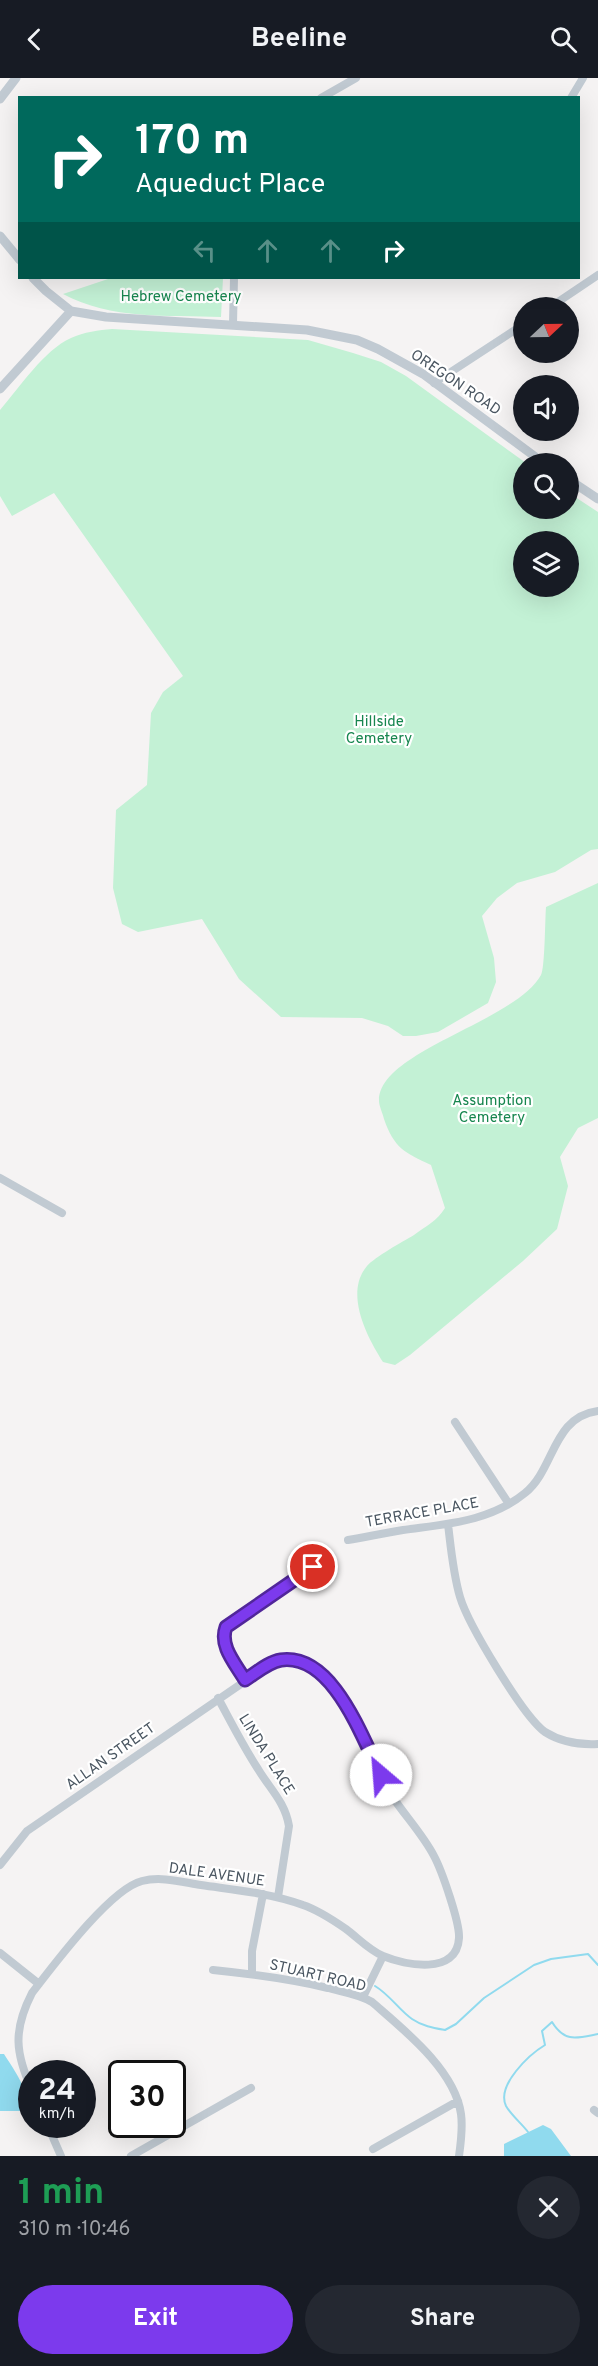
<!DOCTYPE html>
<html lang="en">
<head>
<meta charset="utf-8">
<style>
  :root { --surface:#171b24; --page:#242831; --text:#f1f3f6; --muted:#9ea1a6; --accent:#7c3aed }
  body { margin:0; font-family:Overpass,sans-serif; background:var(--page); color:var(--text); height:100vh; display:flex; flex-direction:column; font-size:22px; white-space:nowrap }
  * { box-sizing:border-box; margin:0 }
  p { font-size:20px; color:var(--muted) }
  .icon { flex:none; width:33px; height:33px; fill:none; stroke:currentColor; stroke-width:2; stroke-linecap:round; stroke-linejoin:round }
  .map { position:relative; height:2078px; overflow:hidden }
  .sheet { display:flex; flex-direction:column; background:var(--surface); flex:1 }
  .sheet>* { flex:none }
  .hud { position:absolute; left:18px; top:18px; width:562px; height:183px; border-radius:0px; box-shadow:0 6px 24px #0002; background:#00695c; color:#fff; overflow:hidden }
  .needle { width:39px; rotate:68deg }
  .controls { position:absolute; left:513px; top:219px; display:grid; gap:12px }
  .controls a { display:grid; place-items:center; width:66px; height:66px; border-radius:50%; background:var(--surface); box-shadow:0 6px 24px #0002; font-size:30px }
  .speed { position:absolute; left:18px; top:1982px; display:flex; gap:12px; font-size:30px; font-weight:700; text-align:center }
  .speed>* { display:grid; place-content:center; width:78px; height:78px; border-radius:50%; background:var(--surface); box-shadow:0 6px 24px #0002; line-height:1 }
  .speed small { font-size:15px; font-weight:400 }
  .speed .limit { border:3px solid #111; border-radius:9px; background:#fff; color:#111 }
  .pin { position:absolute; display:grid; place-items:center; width:51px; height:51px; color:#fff; margin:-26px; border:3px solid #fff; border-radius:50%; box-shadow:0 2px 6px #0007 }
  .me { position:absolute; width:66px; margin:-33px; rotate:333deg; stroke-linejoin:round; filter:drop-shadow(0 0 4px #0008) }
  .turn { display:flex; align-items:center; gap:21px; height:126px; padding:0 18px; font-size:27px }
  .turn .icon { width:78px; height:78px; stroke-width:2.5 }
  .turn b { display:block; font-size:42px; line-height:51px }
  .lanes { display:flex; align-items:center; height:57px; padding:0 18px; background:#0003; justify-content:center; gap:30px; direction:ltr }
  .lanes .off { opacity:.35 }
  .round { display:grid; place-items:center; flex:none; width:63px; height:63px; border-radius:32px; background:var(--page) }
  .headline { display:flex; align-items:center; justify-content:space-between; height:102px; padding:0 18px }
  h1 { font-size:36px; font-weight:700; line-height:45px; color:#1e9e55 }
  .button { display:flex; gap:12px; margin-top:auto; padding:12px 18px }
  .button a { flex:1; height:69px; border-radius:36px; background:var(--accent); color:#fff; font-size:24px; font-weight:700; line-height:69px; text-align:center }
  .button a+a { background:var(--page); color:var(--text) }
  header { display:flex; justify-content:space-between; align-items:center; height:78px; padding:0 18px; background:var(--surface); font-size:27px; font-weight:700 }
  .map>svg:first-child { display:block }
  .green { fill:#c3f1d5; fill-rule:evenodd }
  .water { fill:#90daee }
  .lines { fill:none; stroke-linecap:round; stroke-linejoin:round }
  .stream { stroke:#90daee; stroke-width:2 }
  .minor { stroke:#c1cad2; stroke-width:8 }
  .tertiary { stroke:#c1cad2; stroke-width:9 }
  .route-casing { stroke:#51269a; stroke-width:15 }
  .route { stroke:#7c3aed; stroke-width:10 }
  .labels { text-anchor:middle; stroke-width:4.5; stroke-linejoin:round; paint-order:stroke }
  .park-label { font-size:15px; fill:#17864f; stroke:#fff }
  .street-label { font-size:15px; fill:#4a5661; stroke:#fff }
</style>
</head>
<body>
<header><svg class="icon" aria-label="back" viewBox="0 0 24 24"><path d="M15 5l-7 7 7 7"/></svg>Beeline<svg class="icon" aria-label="search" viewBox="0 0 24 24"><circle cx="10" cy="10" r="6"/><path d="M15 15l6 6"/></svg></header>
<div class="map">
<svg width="598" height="2078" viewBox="0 0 598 2078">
  <rect width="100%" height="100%" fill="#f5f3f3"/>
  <!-- green -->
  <path class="green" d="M 111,200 L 223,200 L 221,239 C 168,237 111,242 63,216 Z
    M 112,251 L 308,262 L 353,275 L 381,284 L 406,298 L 526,385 L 524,386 L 524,430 L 568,430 L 569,415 L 598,434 L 598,771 L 591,772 L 555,794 L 517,805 L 497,820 L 482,838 L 494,880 L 496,904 L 488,925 L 438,954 L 416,958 L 403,958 L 388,948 L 362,940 L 281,939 L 239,901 L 202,841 L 138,854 L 122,846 L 113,810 L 116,732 L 147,707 L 151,635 L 163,614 L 183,598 L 54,415 L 12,438 L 0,418 L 0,332 C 20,309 44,272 71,260 C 84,254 99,252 112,251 ZM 524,464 L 568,464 L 568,508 L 524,508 Z
    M 598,805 L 598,1040 L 578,1050 L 560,1079 L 568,1108 L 557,1151 L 523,1183 L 410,1277 L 395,1287 L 383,1284 C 367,1259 344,1215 367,1188 C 375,1179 402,1164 414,1157 C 426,1148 437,1143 445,1130 L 431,1087 C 405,1075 394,1070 384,1041 C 383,1036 379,1028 379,1023 C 378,973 515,944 541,897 C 545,890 545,841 546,829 Z"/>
  <!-- water -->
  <path class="water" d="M 0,1976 L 4,1976 C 14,1992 31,2014 26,2033 L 0,2033 Z
    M 543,2047 L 551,2051 L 571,2078 L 504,2078 L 504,2066 Z"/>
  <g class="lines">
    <!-- stream -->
    <path class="stream" d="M 375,1908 C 390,1917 399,1932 412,1941 C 422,1948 434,1950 445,1952 L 456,1946 L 484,1920 L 534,1887 L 551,1881 L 588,1876 L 598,1887
      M 528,2054 C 522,2046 511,2037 506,2028 C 496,2007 530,1976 545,1967 L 542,1953 L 552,1944 C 565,1965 577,1960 598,1956"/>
    <!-- minor -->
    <path class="minor" d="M 321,20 L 356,0
      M 571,20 L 583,0
      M 549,230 L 598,197
      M 233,246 L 234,200
      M 434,305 L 524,246
      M 0,1100 L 62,1135
      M 455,1344 L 509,1426
      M 448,1446 C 451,1471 453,1495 460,1519 C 468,1546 523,1638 545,1654 C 561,1664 580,1667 598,1666
      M 348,1462 C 366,1459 384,1455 403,1452 C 445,1446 490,1444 525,1415 C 555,1391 552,1339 598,1333
      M 245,1601 C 235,1585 219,1568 226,1549 L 313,1489
      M 218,1620 C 231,1644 243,1668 258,1691 C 270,1711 285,1724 289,1748 L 278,1819
      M 0,1787 L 27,1753 L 273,1584 C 288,1580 303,1581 316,1591 C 349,1614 369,1679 390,1715 C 404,1737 422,1755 434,1778 C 442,1793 460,1845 459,1860 C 457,1898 405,1887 383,1878 C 369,1872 358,1860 346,1851 C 333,1842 318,1832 303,1827 C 270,1815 235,1812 201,1807 C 182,1804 161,1798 142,1803 C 110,1811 53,1888 32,1915 C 13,1952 15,1975 32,2012
      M 0,1875 L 39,1906
      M 213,1892 C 252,1896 290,1901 328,1910 C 343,1914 359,1916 372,1924 C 404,1952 455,1992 461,2036 C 463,2050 461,2064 459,2078
      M 252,1896 L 252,1873 L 263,1816
      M 363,1919 L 383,1878
      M 594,2032 L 598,2035
      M 47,2046 L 61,2078
      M 373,2071 L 458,2023
      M 131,2078 L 251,2010"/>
    <!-- tertiary -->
    <path class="tertiary" d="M 0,21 L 16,0
      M 0,158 L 20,182
      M 33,200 L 46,213 L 71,233 L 106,239 L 307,252 L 357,262 L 378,271 L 423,296 L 545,386
      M 0,311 L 71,233
      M 568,401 L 598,421"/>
  </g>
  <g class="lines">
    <defs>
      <path id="route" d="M 313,1489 L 226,1549 C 219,1568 235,1585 245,1602 C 256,1595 268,1584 281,1582 C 333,1575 362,1660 381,1697"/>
    </defs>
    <!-- route casing -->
    <use href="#route" class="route-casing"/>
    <!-- route -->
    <use href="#route" class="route"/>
  </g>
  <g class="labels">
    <!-- park labels -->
    <g class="park-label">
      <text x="181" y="223">Hebrew Cemetery</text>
      <text x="379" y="648">Hillside<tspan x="379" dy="17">Cemetery</tspan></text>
      <text x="492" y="1027">Assumption<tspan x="492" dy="17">Cemetery</tspan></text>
    </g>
    <!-- street labels -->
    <g class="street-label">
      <text transform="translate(456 304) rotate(34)" y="5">OREGON ROAD</text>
      <text transform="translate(422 1434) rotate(-10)" y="5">TERRACE PLACE</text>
      <text transform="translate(267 1676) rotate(58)" y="5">LINDA PLACE</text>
      <text transform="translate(110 1678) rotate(-35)" y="5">ALLAN STREET</text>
      <text transform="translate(217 1796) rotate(8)" y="5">DALE AVENUE</text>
      <text transform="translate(318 1897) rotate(13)" y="5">STUART ROAD</text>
    </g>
  </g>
</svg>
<div class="controls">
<a><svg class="needle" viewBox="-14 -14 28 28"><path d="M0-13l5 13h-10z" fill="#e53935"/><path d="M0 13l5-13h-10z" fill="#9ea1a6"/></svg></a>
<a><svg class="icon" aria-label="sound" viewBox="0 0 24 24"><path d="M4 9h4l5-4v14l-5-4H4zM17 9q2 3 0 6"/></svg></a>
<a><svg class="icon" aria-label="search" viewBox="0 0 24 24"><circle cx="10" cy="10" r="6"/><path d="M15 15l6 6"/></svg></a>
<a><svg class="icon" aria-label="layers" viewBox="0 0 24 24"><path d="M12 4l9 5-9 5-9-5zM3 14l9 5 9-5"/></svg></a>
</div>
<div class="speed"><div>24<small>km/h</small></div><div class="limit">30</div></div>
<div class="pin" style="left:313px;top:1489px;background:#d93025"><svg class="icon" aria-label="arrive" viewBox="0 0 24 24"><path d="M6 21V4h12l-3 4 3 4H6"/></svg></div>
<svg class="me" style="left:381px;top:1697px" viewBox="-20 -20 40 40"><circle r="19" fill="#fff"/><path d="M0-13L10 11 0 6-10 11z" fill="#7c3aed"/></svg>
<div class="hud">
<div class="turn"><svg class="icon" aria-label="right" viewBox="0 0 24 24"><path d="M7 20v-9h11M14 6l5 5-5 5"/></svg><div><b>170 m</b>Aqueduct Place</div></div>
<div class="lanes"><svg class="icon off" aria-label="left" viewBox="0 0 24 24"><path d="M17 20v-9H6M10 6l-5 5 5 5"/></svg><svg class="icon off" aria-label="ahead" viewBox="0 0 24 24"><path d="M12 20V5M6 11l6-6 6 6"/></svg><svg class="icon off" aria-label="ahead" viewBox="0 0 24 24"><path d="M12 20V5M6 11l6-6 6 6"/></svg><svg class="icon" aria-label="right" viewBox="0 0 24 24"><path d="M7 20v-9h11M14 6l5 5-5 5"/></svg></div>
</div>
</div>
<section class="sheet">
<div class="headline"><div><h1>1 min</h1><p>310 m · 10:46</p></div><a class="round"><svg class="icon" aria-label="close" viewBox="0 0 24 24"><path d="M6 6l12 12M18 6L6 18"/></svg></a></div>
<div class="button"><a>Exit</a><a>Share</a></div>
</section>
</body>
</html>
